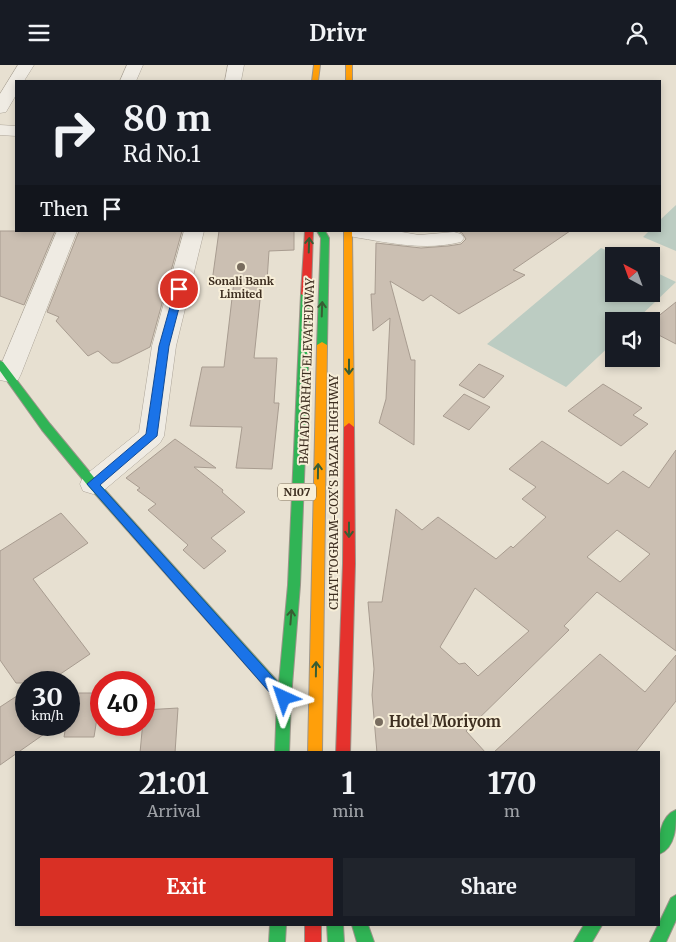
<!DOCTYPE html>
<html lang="en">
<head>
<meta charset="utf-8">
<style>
  :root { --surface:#171b24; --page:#20242c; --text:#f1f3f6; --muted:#9ea1a6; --accent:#d93025 }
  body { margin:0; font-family:Merriweather,serif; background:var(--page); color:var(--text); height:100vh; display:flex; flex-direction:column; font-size:19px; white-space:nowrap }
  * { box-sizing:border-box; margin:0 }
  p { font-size:16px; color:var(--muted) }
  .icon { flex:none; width:28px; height:28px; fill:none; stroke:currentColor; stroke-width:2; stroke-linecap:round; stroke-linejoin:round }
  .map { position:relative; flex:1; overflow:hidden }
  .drawer { position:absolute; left:15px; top:686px; width:645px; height:175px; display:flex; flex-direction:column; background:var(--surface); border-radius:0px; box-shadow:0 2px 8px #0003 }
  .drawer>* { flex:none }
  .guide { position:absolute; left:15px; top:15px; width:646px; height:152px; border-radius:0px; box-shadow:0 2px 8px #0003; background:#171b24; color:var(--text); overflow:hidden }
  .needle { width:32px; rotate:319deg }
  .fabs { position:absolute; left:605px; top:182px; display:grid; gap:10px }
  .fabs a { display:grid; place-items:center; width:55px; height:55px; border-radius:0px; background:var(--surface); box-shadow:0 2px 8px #0003; font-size:25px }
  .speed { position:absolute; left:15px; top:606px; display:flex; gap:10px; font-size:25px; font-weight:700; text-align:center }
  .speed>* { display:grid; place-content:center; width:65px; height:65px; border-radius:50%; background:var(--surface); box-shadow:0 2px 8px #0003; line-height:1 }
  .speed small { font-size:12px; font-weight:400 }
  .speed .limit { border:8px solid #d22; background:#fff; color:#111 }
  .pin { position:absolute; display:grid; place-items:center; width:42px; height:42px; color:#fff; margin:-21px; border:2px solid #fff; border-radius:50%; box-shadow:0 1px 5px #0007 }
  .me { position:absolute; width:55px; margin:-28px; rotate:318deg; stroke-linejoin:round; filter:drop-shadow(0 0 4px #0008) }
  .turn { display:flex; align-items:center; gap:18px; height:105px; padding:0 25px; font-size:22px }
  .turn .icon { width:65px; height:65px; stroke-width:2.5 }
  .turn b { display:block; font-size:35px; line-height:42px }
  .then { display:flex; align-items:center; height:48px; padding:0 25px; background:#0003; gap:10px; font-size:19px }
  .eta { display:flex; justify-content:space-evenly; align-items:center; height:85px; text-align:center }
  .eta b { font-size:30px; font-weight:700; line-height:35px }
  .button { display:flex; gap:10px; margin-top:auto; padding:10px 25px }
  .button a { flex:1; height:58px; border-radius:0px; background:var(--accent); color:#fff; font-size:20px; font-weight:700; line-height:58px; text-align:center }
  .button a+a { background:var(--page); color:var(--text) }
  header { display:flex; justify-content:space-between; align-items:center; height:65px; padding:0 25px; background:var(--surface); font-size:22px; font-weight:700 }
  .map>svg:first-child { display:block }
  .water { fill:#bcccc2 }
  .building { fill:#cbbfb2; stroke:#a89c90; fill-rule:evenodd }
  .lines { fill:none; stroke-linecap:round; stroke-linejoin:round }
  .street-casing { stroke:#ada599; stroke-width:1 }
  .fast-casing { stroke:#9c958a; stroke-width:2 }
  .slow-casing { stroke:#9c958a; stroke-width:2 }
  .jam-casing { stroke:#9c958a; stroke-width:2 }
  .street { fill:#efebe3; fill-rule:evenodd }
  .fast { fill:#30b455; fill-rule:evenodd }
  .slow { fill:#ff9f0a; fill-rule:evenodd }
  .jam { fill:#e5322d; fill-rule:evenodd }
  .oneway { stroke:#385d33 }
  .route { fill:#1a73e8; stroke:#114b97 }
  .poi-dot { fill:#786c5e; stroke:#f7eed8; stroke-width:2 }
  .labels { text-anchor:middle; stroke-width:4; stroke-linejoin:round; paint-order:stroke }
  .far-poi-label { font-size:11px; font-weight:bold; fill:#3d2e20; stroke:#f7eed8 }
  .shield { fill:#f7eed8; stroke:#756857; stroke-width:1 }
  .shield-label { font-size:11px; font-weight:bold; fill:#3d2e20 }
  .street-label { font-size:12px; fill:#3d2e20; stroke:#f7eed8 }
  .near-poi-label { font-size:15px; font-weight:bold; fill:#3d2e20; stroke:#f7eed8; text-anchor:start }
</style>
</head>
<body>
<header><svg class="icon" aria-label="menu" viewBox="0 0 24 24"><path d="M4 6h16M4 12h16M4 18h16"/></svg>Drivr<svg class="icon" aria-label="person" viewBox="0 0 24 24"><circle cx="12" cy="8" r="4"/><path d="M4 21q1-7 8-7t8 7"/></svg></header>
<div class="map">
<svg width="676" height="877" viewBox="0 0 676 877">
  <rect width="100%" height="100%" fill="#e7e0d1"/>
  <!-- water -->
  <path class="water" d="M 676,140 L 676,186 L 643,172 L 649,166 L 660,166 L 660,155 Z
    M 601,183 L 620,191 L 614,191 L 614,229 L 651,229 L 651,205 L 676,217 L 635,256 L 614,256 L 614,277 L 566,322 L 487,279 Z"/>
  <!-- building -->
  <path class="building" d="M 0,166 L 55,166 L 24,240 L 0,231 Z
    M 79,166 L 182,166 L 150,282 L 118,298 L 112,298 L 98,286 L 88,291 L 56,256 L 59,252 L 47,247 Z
    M 219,166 L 294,166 L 294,185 L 269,186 L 267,216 L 262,216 L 254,293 L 277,293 L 274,338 L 279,338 L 272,404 L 236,403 L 242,362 L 190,361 L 202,302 L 224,302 L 234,216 L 212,217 Z
    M 458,166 L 570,166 L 513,205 L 525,210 L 459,249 L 431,230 L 423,236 L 390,216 L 411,295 L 415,295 L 414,380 L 379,358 L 386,334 L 390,253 L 373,266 L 371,229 L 375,229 L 376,178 L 421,183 L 448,181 L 461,179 L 466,174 L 462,168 Z
    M 676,237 L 676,279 L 651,266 L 651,257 Z
    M 479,299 L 504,311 L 484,333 L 459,320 Z
    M 603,319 L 642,343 L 633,350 L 648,359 L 621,381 L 568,346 Z
    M 464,329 L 490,342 L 469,365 L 443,351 Z
    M 175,374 L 216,403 L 194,402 L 223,425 L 222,427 L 245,447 L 211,473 L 226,486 L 204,504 L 183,485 L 188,480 L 148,445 L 156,439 L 137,425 L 140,423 L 126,413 Z
    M 542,376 L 608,419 L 623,406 L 649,423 L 676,385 L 676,586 L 597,527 L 564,561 L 569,565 L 466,666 L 486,688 L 377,688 L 372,630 L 374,604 L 368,537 L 382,537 L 396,444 L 422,465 L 438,452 L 496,494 L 511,481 L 513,483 L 546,452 L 522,434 L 536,422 L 509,404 ZM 617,465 L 650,489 L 620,517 L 587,492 ZM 475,523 L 529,566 L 478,611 L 465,598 L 459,599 L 440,582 Z
    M 61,448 L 88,478 L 33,514 L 90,589 L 47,618 L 16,618 L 0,595 L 0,486 Z
    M 600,589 L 645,627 L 676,590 L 676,636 L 635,688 L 493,688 Z
    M 26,625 L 26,660 L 57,660 L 0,700 L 0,642 Z
    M 72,628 L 101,628 L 94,672 L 64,672 L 66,660 L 69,660 Z
    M 178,643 L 175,688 L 140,688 L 144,645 Z"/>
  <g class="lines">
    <defs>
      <path id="street" d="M 18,0 L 34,0 L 24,16 L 16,16 L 16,30 L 6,47 L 0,48 L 0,29 Z
        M 127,0 L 143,0 L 136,16 L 120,16 Z
        M 228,0 L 244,0 L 241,16 L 225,16 Z
        M 0,60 L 16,61 L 16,71 L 0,70 Z
        M 57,166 L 77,166 L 21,309 L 18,315 L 9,317 L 0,315 L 0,302 Z
        M 184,166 L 204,166 L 176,281 L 164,371 L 160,378 L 103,426 L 93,429 L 83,426 L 80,419 L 83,412 L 139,367 L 152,281 Z
        M 344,166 L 396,166 L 419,170 L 454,167 L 461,169 L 464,173 L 461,177 C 425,186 390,178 354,172 L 347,170 Z"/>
      <path id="fast" d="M 317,166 L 325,166 L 329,173 L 327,280 L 322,283 L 317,280 L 321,173 Z
        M 306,226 L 311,229 L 300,520 L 291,633 L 289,688 L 275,688 L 277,635 L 89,422 L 42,365 L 0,306 L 0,296 L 3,297 L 50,359 L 97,416 L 279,618 L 288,520 L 301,229 Z
        M 676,745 C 676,760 676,783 659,789 C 658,775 660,751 676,745 Z
        M 676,830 L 676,855 L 666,877 L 650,877 L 671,833 Z
        M 270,860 L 286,860 L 285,877 L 269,877 Z
        M 327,860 L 343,860 L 344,877 L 328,877 Z
        M 352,860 L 368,860 L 374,877 L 357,877 Z
        M 584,860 L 602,860 L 592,877 L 574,877 Z"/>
      <path id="slow" d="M 314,0 L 320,0 L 318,16 L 312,16 Z
        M 346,0 L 352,0 L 352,16 L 346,16 Z
        M 344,166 L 352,166 L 354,362 L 349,366 L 344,362 Z
        M 322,277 L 327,280 L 322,688 L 308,688 L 317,280 Z"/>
      <path id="jam" d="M 305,166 L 313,166 L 311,229 L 306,232 L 301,229 Z
        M 349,358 L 354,362 L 355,499 L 350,688 L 336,688 L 343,499 L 344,362 Z
        M 305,860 L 321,860 L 321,877 L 305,877 Z"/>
    </defs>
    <!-- street casing -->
    <use href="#street" class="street-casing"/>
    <!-- fast casing -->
    <use href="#fast" class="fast-casing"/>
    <!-- slow casing -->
    <use href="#slow" class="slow-casing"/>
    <!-- jam casing -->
    <use href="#jam" class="jam-casing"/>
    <!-- street -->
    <use href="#street" class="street"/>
    <!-- fast -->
    <use href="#fast" class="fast"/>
    <!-- slow -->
    <use href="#slow" class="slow"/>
    <!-- jam -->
    <use href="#jam" class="jam"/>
  </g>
  <!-- one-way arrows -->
  <defs><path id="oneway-shaft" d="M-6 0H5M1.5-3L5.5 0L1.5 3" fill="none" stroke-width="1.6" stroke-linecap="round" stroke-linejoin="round" transform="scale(1.25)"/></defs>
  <g class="oneway">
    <use href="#oneway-shaft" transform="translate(309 180) rotate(-88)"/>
    <use href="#oneway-shaft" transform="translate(322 244) rotate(-88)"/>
    <use href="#oneway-shaft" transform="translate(349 302) rotate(90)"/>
    <use href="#oneway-shaft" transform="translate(318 406) rotate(-89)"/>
    <use href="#oneway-shaft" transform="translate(349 465) rotate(90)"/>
    <use href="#oneway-shaft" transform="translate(291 552) rotate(-85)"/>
    <use href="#oneway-shaft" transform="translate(316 604) rotate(-89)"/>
  </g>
  <!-- route -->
  <path class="route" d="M 179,221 L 184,224 L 169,281 L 157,371 L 100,420 L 288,629 L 290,633 L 288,638 L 284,640 L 279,638 L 87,419 L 146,369 L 159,281 L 175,224 Z"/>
  <!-- markers -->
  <g class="poi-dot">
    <circle cx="241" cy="202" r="5"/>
    <circle cx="379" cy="657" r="5"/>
  </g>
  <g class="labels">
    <!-- far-poi labels -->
    <g class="far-poi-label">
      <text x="241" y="220">Sonali Bank<tspan x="241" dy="13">Limited</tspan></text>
    </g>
    <!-- shield labels -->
    <rect class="shield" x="278" y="418.5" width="38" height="17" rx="4"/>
    <g class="shield-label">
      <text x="297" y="431">N107</text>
    </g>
    <!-- street labels -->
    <g class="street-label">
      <text transform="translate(307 306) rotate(-88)" y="4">BAHADDARHAT ELEVATEDWAY</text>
      <text transform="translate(334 427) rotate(-90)" y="4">CHATTOGRAM-COX'S BAZAR HIGHWAY</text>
    </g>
    <!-- near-poi labels -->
    <g class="near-poi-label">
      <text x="389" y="662">Hotel Moriyom</text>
    </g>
  </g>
</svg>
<div class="fabs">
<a><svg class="needle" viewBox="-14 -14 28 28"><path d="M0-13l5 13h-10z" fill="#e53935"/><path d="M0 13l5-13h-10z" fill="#9ea1a6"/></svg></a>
<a><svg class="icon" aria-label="sound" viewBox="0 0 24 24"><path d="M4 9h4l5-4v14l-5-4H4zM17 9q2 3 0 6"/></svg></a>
</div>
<div class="speed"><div>30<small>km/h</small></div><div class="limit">40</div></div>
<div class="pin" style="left:179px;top:224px;background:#d93025"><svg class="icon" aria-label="arrive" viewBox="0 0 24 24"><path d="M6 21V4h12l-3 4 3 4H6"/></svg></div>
<svg class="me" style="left:284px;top:633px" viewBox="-20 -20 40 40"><path d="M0-17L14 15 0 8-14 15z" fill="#1a73e8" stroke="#fff" stroke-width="4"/></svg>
<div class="guide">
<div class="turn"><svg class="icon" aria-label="right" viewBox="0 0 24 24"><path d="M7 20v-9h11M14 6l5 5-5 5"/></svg><div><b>80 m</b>Rd No.1</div></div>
<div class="then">Then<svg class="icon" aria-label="arrive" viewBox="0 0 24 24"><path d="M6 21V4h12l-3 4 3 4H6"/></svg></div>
</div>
<section class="drawer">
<div class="eta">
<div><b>21:01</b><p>Arrival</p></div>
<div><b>1</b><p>min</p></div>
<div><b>170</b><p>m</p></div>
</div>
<div class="button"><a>Exit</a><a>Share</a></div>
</section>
</div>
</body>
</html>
